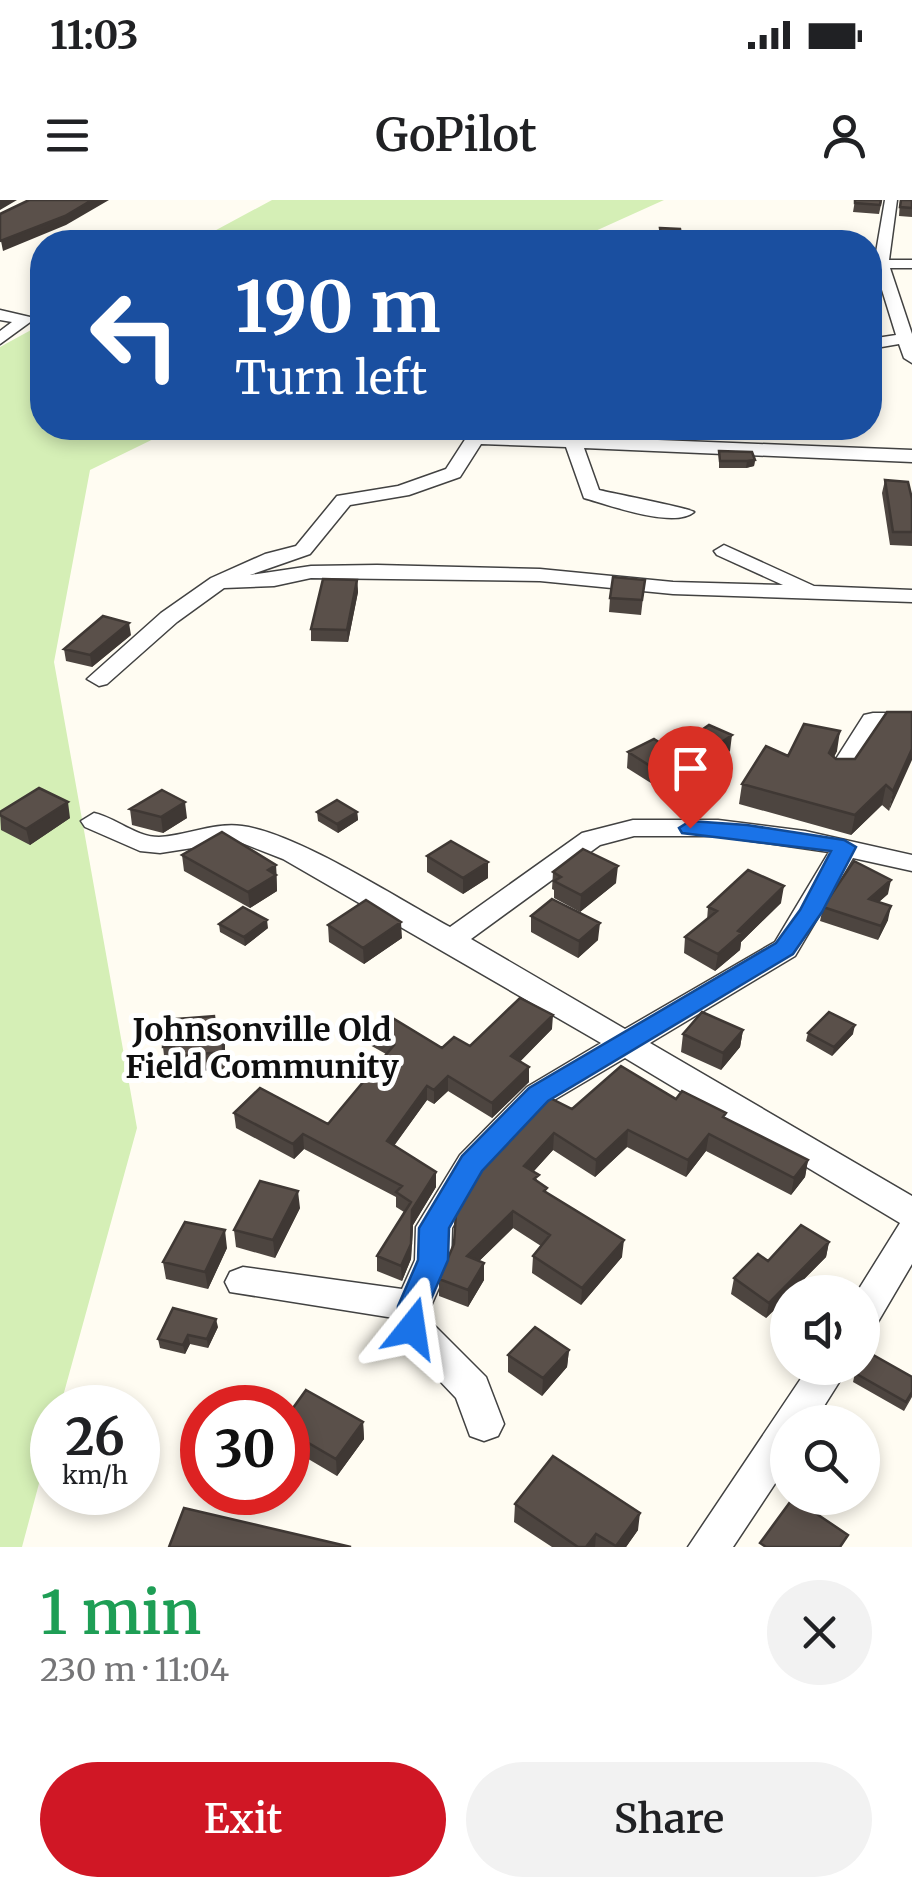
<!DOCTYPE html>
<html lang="en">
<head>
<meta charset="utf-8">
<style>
  :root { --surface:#fff; --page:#f2f2f2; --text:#202124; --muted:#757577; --accent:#d01725 }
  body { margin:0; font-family:Merriweather,serif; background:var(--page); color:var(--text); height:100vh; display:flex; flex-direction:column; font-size:38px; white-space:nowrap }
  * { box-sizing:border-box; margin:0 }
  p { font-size:32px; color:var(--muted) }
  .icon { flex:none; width:55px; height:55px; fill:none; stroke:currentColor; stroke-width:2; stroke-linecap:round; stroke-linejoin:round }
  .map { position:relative; height:1347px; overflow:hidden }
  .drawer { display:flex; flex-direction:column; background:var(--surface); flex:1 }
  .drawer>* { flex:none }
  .guide { position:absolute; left:30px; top:30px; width:852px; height:210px; border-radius:40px; box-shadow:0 5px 15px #0003; background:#1a4fa0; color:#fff; overflow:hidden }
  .buttons { position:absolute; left:770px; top:1075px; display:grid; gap:20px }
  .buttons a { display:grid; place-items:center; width:110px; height:110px; border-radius:50%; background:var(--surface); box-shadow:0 5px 15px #0003; font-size:50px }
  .speed { position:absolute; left:30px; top:1185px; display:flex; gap:20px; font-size:50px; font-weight:700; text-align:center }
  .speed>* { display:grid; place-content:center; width:130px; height:130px; border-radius:50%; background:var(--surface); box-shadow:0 5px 15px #0003; line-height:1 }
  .speed small { font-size:25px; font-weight:400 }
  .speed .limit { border:15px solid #d22; background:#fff; color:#111 }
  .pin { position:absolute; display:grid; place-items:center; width:85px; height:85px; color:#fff; margin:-102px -42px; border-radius:50% 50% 50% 0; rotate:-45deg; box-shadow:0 0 10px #0007 }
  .pin .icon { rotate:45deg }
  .me { position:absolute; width:110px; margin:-55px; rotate:15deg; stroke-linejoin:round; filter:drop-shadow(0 0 8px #0008) }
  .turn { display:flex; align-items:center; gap:35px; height:210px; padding:0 40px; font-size:45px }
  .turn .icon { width:130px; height:130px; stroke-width:2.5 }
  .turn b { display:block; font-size:70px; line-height:85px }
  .round { display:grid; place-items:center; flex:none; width:105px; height:105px; border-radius:52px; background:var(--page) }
  .headline { display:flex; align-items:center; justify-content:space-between; height:170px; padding:0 40px }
  h1 { font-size:60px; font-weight:600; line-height:75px; color:#1e9e55 }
  .action { display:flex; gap:20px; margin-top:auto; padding:20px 40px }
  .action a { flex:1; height:115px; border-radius:60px; background:var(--accent); color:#fff; font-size:40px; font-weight:600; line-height:115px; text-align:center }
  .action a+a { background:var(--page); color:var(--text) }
  .status { display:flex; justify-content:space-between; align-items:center; height:70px; padding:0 50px; background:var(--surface); direction:ltr }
  .status svg { height:28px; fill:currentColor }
  header { display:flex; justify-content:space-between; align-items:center; height:130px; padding:0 40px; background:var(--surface); font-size:45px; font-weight:600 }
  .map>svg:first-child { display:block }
  .green { fill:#d5efb6 }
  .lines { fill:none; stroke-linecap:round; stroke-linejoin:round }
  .minor-casing { stroke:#424242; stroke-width:3 }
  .minor { fill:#fff; fill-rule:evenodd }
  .wall { fill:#4d4540 }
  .shaded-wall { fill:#3f3834 }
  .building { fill:#5a504a; stroke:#3f3834; stroke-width:2.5 }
  .route { fill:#1a73e8; stroke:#114b97; stroke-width:2.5 }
  .labels { text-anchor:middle; stroke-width:10; stroke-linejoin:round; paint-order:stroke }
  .neighbourhood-label { font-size:32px; font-weight:bold; fill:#0f0f0f; stroke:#fff }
</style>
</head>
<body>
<div class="status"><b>11:03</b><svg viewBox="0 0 49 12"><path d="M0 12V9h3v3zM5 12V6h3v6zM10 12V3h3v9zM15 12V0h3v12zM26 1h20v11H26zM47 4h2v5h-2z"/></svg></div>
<header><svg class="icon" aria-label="menu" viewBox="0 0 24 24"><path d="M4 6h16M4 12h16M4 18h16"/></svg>GoPilot<svg class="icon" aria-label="person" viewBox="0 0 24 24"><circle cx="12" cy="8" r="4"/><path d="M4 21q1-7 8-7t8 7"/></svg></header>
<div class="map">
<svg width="912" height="1347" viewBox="0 0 912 1347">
  <rect width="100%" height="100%" fill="#fffcf2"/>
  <!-- green -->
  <path class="green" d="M 272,0 L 664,0 L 571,42 L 194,42 Z
    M 42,124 L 42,228 L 176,228 L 90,270 L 54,462 L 137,928 L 60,1207 L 52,1208 L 52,1235 L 22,1347 L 0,1347 L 0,147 Z"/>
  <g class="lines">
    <defs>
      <path id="minor" d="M 885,0 L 897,0 L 889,60 L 912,60 L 912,68 L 890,68 L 912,134 L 912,163 L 904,158 L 899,144 L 870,149 L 870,139 L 896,135 L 874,64 Z
        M 0,110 L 30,117 L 33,120 L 0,144 L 0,131 L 12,122 L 0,120 Z
        M 457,228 L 475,228 L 480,233 L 912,250 L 912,262 L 584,248 L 599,290 C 615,294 689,308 694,312 C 674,329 609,305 584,298 L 566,247 L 481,244 L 460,277 L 409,295 L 350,305 L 310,354 L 250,375 L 311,366 L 377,365 L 540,369 L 673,382 L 783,385 L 717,355 L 714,351 L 724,345 L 814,386 L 912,390 L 912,402 L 673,394 L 540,381 L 311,378 L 274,386 L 224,388 L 177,422 L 107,484 L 99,486 L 87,479 L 161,413 L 211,378 L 265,354 L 296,346 L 337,296 L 398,286 L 446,269 L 466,238 Z
        M 873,513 L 912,513 L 912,527 L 881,527 L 851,575 L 833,575 L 829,570 L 864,515 Z
        M 94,613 C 116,618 136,637 159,637 C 186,636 214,622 242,626 C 297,633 398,699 450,727 L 582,633 L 633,620 L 718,620 L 805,631 L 912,655 L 912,671 L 853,658 L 795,756 L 650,843 L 912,996 L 912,1064 L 875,1127 L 862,1131 L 862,1092 L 857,1092 L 900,1023 L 625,858 L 549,903 L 484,973 L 452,1028 L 451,1060 L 431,1106 L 431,1122 L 486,1177 L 504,1224 L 498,1236 L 484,1241 L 470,1236 L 456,1198 L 399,1138 L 394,1118 L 230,1092 L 225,1082 L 230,1072 L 243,1067 L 402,1089 L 415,1060 L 416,1027 L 460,955 L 527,887 L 601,843 L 283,659 L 237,641 L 160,653 L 140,651 L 85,627 L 81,621 ZM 634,636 L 718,636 L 829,652 L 775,742 L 625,829 L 471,739 L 600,645 Z
        M 808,1168 L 848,1168 L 814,1222 L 788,1222 L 788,1264 L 733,1347 L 688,1347 Z"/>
    </defs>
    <!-- minor casing -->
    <use href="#minor" class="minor-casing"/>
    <!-- minor -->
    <use href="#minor" class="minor"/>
  </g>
  <!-- wall -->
  <path class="wall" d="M 855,0 L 882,0 L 879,14 L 853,12 Z
    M 900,0 L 912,0 L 912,17 L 899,16 Z
    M 714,228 L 747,228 L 745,240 L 715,238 Z
    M 719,251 L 755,260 L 754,266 L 746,268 L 719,268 Z
    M 885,280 L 912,299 L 912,346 L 890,345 L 882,293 Z
    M 357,380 L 358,392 L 348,442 L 311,441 L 311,429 Z
    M 645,380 L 641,415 L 609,412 L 610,398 Z
    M 131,435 L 92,467 L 66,461 L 64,449 Z
    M 912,512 L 889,611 L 882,605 L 851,635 L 739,604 L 742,584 L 788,556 L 837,551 L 834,557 L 836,559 L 855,559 Z
    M 687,540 L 730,551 L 708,566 L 685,555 Z
    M 628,552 L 680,572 L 654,585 L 627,568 Z
    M 130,609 L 187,618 L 163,633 L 132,625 Z
    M 0,612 L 70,618 L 30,645 L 1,630 Z
    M 317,612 L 357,612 L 358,620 L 338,633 L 318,621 Z
    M 182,655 L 276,665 L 277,691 L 250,708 L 184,671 Z
    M 427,656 L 488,678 L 463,694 L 427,672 Z
    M 553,672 L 616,683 L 580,712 L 554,698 L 554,690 L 552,689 Z
    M 888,694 L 879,702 L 888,720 L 878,740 L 820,721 L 823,707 Z
    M 781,703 L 741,742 L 740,750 L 715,771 L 684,753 L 685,737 L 707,720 L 708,707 Z
    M 531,716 L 598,740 L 578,758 L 531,732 Z
    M 219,724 L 268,728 L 245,746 L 220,732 Z
    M 328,725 L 402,738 L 364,764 L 329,742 Z
    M 214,816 L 216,826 L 223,825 L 225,869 L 176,873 L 175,863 L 165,864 L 163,847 Z
    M 552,829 L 520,861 L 529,867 L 529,882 L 492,918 L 448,891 L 434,904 L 427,900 L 394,946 L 436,987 L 413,1025 L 411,1059 L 402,1081 L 377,1071 L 377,1056 L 404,1012 L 396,1007 L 396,997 L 304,949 L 294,959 L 236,928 L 234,913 L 328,924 L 386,854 L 368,844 L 367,830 L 442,848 L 470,846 Z
    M 743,830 L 740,847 L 721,870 L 681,852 L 683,834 Z
    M 808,833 L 853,834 L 832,856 L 806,841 Z
    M 676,899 L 808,960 L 805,977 L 791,995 L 706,951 L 686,977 L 627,947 L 595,977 L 553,950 L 533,972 L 538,982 L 546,992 L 622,1057 L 581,1105 L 532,1073 L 533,1056 L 541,1046 L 513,1028 L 479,1061 L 484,1063 L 484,1080 L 468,1107 L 439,1096 L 439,1079 L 572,909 Z
    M 300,1008 L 275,1058 L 236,1047 L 234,1030 Z
    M 829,1042 L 826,1057 L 766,1118 L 731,1094 L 734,1078 L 768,1061 Z
    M 227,1048 L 208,1089 L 166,1079 L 163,1062 Z
    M 218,1127 L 208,1148 L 190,1144 L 185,1154 L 160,1148 L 158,1139 Z
    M 569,1150 L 567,1167 L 542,1196 L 508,1172 L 508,1155 Z
    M 855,1173 L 912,1177 L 912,1197 L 904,1211 L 853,1182 Z
    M 288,1215 L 363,1222 L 364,1239 L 337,1276 L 288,1247 Z
    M 515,1304 L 638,1330 L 626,1347 L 552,1347 L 514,1322 Z"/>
  <!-- shaded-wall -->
  <path class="shaded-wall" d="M 0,0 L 17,0 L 0,10 Z
    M 92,0 L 109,0 L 66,25 L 3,51 L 1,41 Z
    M 755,260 L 754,266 L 746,268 L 747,261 Z
    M 357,380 L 358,392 L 348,442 L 347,430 Z
    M 129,423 L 131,435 L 92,467 L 90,455 Z
    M 840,531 L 837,551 L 826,572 L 829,553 Z
    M 732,535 L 730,551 L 708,566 L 710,550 Z
    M 912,549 L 912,560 L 889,611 L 893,591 Z
    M 682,556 L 680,572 L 654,585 L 655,569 Z
    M 886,585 L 882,605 L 851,635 L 855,615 Z
    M 68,602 L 70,618 L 30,645 L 26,629 Z
    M 185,602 L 187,618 L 163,633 L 161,617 Z
    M 357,612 L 358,620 L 338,633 L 337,624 Z
    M 488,662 L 488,678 L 463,694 L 463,678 Z
    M 276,665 L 277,691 L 250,708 L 248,692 L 268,670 Z
    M 618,666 L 616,683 L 580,712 L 581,695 Z
    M 891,680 L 888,694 L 866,713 L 869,699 Z
    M 784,686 L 781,703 L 741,742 L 740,750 L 715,771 L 718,754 L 738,731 Z
    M 891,706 L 888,720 L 878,740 L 881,726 Z
    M 267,720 L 268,728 L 245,746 L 244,737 Z
    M 401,722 L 402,738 L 364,764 L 363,748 Z
    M 600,723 L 598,740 L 578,758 L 579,741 Z
    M 553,815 L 552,829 L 511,871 L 511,856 Z
    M 223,825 L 225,843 L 225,869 L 223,852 Z
    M 855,825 L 853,834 L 832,856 L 834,847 Z
    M 743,830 L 740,847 L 721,870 L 723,853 Z
    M 529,867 L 529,882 L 492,918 L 492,903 Z
    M 448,876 L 448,891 L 434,904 L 434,890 Z
    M 427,886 L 427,900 L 387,955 L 387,941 Z
    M 628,930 L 627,947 L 595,977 L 596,960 Z
    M 554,933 L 553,950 L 523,983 L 524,966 Z
    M 303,934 L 304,949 L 294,959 L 293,944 Z
    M 709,934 L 706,951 L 686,977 L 688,960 Z
    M 808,960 L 805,977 L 791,995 L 794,978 Z
    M 436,972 L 436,987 L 413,1025 L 411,1059 L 402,1081 L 401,1066 L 412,1010 Z
    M 298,991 L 300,1008 L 275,1058 L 273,1040 Z
    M 513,1011 L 513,1028 L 467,1073 L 467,1056 Z
    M 225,1030 L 227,1048 L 208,1089 L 205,1072 Z
    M 624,1040 L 622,1057 L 581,1105 L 582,1088 Z
    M 829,1042 L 826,1057 L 791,1092 L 788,1092 L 788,1097 L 766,1118 L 769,1103 Z
    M 484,1063 L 484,1080 L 468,1107 L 468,1090 Z
    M 216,1119 L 218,1127 L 208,1148 L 207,1139 Z
    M 188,1135 L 190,1144 L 185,1154 L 183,1145 Z
    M 569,1150 L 567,1167 L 542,1196 L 543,1178 Z
    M 363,1222 L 364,1239 L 337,1276 L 336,1259 Z
    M 640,1313 L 638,1330 L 626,1347 L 616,1347 Z
    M 596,1334 L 595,1347 L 586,1347 Z"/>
  <!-- building -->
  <path class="building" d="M 29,0 L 92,0 L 65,16 L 0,41 L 0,14 Z
    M 855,0 L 881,0 L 880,5 L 855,3 Z
    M 901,0 L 912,0 L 912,8 L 900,7 Z
    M 660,28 L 680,29 L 682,42 L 662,42 Z
    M 772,35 L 794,37 L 792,42 L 769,42 Z
    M 719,251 L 752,252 L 755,260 L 747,261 L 720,261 Z
    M 885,280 L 908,282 L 912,299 L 912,332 L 893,332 Z
    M 613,377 L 645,380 L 642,400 L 610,398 Z
    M 323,379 L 357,380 L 347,430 L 311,429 Z
    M 103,416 L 129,423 L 90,455 L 64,449 Z
    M 887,512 L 912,512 L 912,549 L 893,591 L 886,585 L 855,615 L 742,584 L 766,546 L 788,556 L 804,524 L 840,531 L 829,553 L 836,559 L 855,559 Z
    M 709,525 L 732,535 L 710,550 L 687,540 Z
    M 654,539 L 682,556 L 655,569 L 628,552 Z
    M 39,588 L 68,602 L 26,629 L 0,615 L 0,612 Z
    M 162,590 L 185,602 L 161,617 L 130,609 Z
    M 337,600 L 357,612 L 337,624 L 317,612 Z
    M 222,632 L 276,665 L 268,670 L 276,675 L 248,692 L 182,655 Z
    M 451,641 L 488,662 L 463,678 L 427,656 Z
    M 583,649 L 618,666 L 581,695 L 554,681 L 561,677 L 553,672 Z
    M 854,661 L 891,680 L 869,699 L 891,706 L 881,726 L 823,707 Z
    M 748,670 L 784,686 L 738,731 L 742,733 L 718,754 L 685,737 L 717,711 L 708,707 Z
    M 552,699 L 600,723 L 579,741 L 531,716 Z
    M 366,700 L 401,722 L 363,748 L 328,725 Z
    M 243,707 L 267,720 L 244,737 L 219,724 Z
    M 520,798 L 553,815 L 511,856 L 529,867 L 492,903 L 448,876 L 434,890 L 427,886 L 387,941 L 436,972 L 412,1010 L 411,1044 L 401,1066 L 377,1056 L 411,1002 L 396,992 L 402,986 L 303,934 L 293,944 L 234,913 L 260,888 L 328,924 L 394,845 L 367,830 L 386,814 L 442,848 L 454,837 L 470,846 Z
    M 702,812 L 743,830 L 723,853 L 683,834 Z
    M 829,812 L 855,825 L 834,847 L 808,833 Z
    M 214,816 L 215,826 L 223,825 L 223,852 L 174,856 L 174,846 L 163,847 L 164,820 Z
    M 621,866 L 676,899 L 682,891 L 726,913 L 723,917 L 808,960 L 794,978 L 709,934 L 688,960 L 628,930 L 596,960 L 554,933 L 524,966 L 539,975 L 534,979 L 547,988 L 544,991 L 624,1040 L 582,1088 L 533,1056 L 550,1035 L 513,1011 L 467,1056 L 484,1063 L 468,1090 L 439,1079 L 454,1044 L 456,1012 L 487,958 L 546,896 L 572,909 Z
    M 260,981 L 298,991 L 273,1040 L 234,1030 Z
    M 185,1022 L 225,1030 L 205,1072 L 163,1062 Z
    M 801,1025 L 829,1042 L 769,1103 L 734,1078 L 758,1054 L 768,1061 Z
    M 173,1108 L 216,1119 L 207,1139 L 188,1135 L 183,1145 L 158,1139 Z
    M 535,1127 L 569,1150 L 543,1178 L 508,1155 Z
    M 868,1152 L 912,1177 L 912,1192 L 906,1202 L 855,1173 L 859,1168 L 862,1168 L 862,1162 Z
    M 306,1190 L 363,1222 L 336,1259 L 288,1231 L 288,1215 Z
    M 553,1256 L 640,1313 L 616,1346 L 596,1334 L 586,1347 L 578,1347 L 515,1304 Z
    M 793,1298 L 848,1335 L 840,1347 L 766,1347 L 760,1343 Z
    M 184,1308 L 351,1347 L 169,1347 Z"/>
  <!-- route -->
  <path class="route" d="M 690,621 L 747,625 L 844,640 L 856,647 L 822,712 L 793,754 L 548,901 L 482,971 L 449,1028 L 448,1060 L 428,1106 L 423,1137 L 412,1140 L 401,1137 L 396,1128 L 398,1106 L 418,1060 L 419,1028 L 462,956 L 529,888 L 776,743 L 800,710 L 831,651 L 682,633 L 679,628 Z"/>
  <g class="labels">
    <!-- neighbourhood labels -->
    <g class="neighbourhood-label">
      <text x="262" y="841">Johnsonville Old<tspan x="262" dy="37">Field Community</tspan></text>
    </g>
  </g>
</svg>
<div class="buttons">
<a><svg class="icon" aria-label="sound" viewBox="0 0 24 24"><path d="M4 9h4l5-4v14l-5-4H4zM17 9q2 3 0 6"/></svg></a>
<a><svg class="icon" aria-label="search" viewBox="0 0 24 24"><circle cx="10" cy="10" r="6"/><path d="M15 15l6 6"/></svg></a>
</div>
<div class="speed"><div>26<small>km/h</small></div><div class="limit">30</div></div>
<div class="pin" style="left:690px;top:628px;background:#d93025"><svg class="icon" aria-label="arrive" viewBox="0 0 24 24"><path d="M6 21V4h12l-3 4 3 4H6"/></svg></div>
<svg class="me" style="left:412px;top:1128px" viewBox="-20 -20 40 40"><path d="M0-17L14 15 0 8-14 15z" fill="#1a73e8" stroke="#fff" stroke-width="4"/></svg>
<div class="guide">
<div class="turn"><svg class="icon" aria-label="left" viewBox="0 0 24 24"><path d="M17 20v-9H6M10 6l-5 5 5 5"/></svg><div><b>190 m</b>Turn left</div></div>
</div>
</div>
<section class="drawer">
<div class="headline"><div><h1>1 min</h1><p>230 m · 11:04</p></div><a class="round"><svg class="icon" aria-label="close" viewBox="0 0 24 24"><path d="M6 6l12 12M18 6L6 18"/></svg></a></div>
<div class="action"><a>Exit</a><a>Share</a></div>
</section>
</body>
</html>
